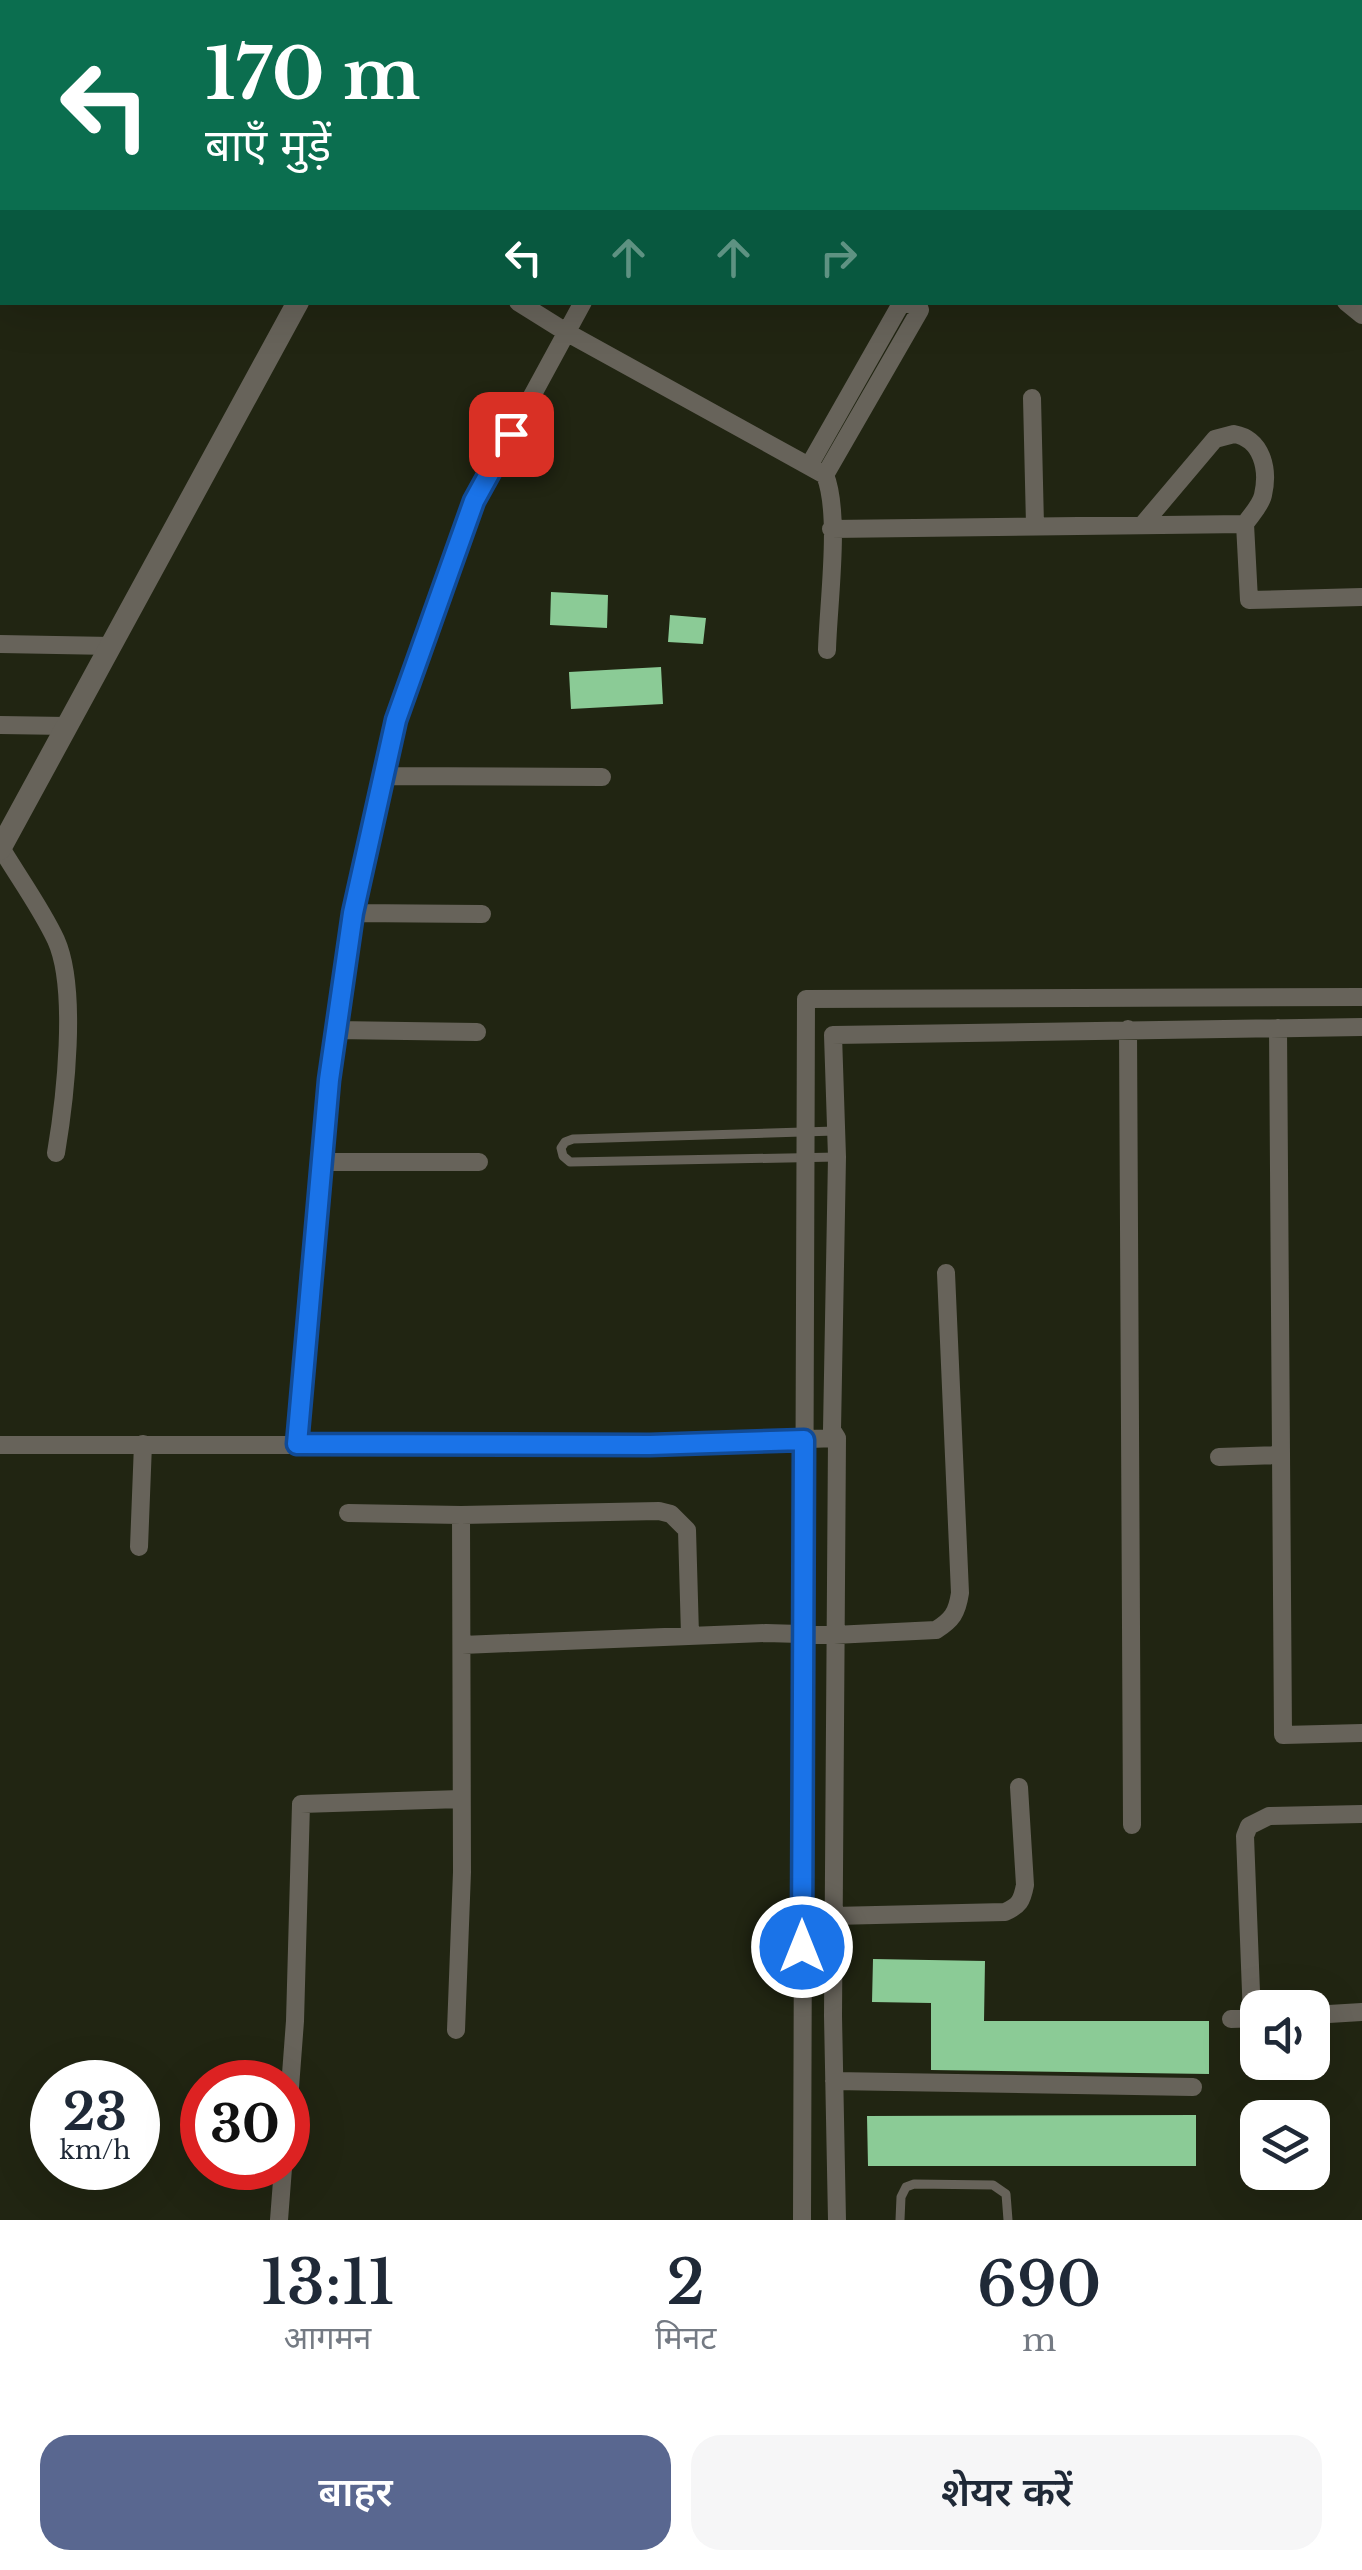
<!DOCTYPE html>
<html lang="hi">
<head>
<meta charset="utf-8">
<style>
  :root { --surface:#fff; --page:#f6f6f7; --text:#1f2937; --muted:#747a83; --accent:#596790 }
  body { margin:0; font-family:"Libre Baskerville","Noto Sans Devanagari",serif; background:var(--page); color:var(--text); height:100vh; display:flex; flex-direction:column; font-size:38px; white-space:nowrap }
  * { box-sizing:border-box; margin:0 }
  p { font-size:32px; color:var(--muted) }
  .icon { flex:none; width:55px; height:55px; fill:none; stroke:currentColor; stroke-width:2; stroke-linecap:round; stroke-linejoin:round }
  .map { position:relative; height:2220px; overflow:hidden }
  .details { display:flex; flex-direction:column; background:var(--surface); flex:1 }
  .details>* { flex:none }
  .hud { position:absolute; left:0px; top:0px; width:1362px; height:305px; box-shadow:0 10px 40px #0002; background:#0b6e4f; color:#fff; overflow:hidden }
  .fabs { position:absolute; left:1240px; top:1990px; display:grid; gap:20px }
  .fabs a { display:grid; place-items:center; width:90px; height:90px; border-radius:20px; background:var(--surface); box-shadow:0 10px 40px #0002; font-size:50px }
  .speed { position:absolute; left:30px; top:2060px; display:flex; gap:20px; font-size:50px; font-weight:700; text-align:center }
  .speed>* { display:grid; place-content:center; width:130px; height:130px; border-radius:50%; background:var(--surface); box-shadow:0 10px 40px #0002; line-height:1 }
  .speed small { font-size:25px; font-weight:400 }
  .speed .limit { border:15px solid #d22; background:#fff; color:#111 }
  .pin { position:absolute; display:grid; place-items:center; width:85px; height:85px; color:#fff; margin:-42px; border-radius:20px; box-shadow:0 5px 15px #0006 }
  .me { position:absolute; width:110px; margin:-55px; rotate:0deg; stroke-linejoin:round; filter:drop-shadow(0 0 8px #0008) }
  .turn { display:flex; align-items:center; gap:35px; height:210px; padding:0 40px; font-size:45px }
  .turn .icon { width:130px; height:130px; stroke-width:2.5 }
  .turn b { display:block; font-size:70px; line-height:85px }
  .lanes { display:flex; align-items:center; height:95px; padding:0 40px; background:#0003; justify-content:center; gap:50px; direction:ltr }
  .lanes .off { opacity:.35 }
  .eta { display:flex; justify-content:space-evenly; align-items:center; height:170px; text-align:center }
  .eta b { font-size:60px; font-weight:600; line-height:70px }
  .button { display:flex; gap:20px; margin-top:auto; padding:20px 40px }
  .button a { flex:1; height:115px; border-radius:30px; background:var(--accent); color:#fff; font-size:40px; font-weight:600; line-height:115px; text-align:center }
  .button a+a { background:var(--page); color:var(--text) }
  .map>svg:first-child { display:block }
  .building { fill:#8bcb96 }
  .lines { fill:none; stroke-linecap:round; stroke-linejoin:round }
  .service { stroke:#67635a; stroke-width:9 }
  .minor { stroke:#67635a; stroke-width:18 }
  .tertiary { stroke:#67635a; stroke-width:22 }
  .route-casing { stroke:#114b97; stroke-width:25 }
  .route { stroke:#1a73e8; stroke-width:18 }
</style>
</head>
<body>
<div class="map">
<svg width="1362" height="2220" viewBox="0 0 1362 2220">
  <rect width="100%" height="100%" fill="#212512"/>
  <!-- building -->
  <path class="building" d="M 551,592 L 608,595 L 607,628 L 550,625 Z
    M 670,615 L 706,618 L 703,644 L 668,642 Z
    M 661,667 L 663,704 L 571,709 L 569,672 Z
    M 873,1959 L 985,1961 L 984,2021 L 1209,2021 L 1209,2074 L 931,2070 L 931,2003 L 872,2002 Z
    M 1196,2115 L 1196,2166 L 868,2166 L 867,2116 Z"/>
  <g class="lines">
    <!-- service -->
    <path class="service" d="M 835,1131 L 573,1139 L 565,1142 L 561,1148 L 563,1156 L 570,1162 L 837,1157
      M 900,2220 L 901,2197 L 906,2187 L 914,2184 L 993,2185 L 1006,2194 L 1008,2220"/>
    <!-- minor -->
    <path class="minor" d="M 892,0 L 893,2
      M 1081,0 L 1083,2
      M 1118,0 L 1119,2
      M 842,2 L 848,0
      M 988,2 L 993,0
      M 1360,262 L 1362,263
      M 518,302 L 566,332 L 825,475 C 841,514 828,605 827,650
      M 1346,302 L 1362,315
      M 1032,398 L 1035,525
      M 810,464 L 902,302
      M 825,475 L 920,310 L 907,302
      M 1144,523 L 1215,439 L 1234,434 C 1262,439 1269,469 1263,495 C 1261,505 1251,515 1245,524
      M 831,529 L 1245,524 L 1249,600 L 1362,597
      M 0,644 L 112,646
      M 0,725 L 67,726
      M 384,776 L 602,777
      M 1,848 C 19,878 41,908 56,940 C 78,989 65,1100 56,1153
      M 353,913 L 482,914
      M 1278,1028 L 1283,1735 L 1362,1733
      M 1128,1029 L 1132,1825
      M 335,1030 L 477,1032
      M 322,1162 L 479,1162
      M 297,1444 L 336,1018 L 347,941 L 396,720 L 475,501 L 583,302
      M 0,1445 L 650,1445 L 837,1438
      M 1219,1457 L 1281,1455
      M 348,1513 L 461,1515 L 659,1511 L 671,1514 L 687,1530 L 690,1635
      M 139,1547 L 143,1444
      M 462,1645 L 766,1633 L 834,1635 L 936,1630 C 952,1620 957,1613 960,1593 L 946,1273
      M 833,1916 L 1005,1912 C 1019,1906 1022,1901 1025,1885 L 1019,1787
      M 1312,2015 L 1362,2012
      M 1252,2018 L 1245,1836 L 1249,1826 L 1269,1816 L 1362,1814
      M 1231,2019 L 1258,2018
      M 456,2030 L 462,1872 L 461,1515
      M 834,2081 L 1193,2087
      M 288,2114 L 295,2021 L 301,1804 L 461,1799
      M 279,2220 L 283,2168
      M 802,2220 L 806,999 L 1362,997
      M 837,2220 L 833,2016 L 837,1438 L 832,1430 L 837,1157 L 833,1035 L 1362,1027"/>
    <!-- tertiary -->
    <path class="tertiary" d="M 462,2 L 464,0
      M 0,849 L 298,302"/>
  </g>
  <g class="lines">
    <defs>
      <path id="route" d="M 511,434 L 474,501 L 396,720 L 353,913 L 329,1080 L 297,1444 L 650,1445 L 804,1440 L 802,1947"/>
    </defs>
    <!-- route casing -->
    <use href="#route" class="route-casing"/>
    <!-- route -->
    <use href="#route" class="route"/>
  </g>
</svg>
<div class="fabs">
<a><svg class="icon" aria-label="sound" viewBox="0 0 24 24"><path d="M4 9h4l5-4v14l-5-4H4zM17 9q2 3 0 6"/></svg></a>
<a><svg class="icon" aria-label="layers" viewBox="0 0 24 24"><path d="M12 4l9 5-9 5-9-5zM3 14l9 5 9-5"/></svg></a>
</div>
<div class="speed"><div>23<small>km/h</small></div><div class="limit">30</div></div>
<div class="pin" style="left:511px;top:434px;background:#d93025"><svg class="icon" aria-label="arrive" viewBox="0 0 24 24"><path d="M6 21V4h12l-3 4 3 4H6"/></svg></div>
<svg class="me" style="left:802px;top:1947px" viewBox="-20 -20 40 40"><circle r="17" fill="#1a73e8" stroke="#fff" stroke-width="3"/><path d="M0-11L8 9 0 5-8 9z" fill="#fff"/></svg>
<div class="hud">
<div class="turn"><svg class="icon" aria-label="left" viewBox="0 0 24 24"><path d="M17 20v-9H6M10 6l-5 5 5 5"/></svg><div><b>170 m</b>बाएँ मुड़ें</div></div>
<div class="lanes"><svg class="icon" aria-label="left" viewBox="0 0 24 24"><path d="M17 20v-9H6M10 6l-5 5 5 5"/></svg><svg class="icon off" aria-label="ahead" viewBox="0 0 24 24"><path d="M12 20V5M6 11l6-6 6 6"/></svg><svg class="icon off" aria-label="ahead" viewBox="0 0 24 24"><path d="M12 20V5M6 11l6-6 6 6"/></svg><svg class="icon off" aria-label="right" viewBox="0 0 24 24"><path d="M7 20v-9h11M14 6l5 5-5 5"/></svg></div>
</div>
</div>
<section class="details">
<div class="eta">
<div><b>13:11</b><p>आगमन</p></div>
<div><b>2</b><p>मिनट</p></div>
<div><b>690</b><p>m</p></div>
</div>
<div class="button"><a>बाहर</a><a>शेयर करें</a></div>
</section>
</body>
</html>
